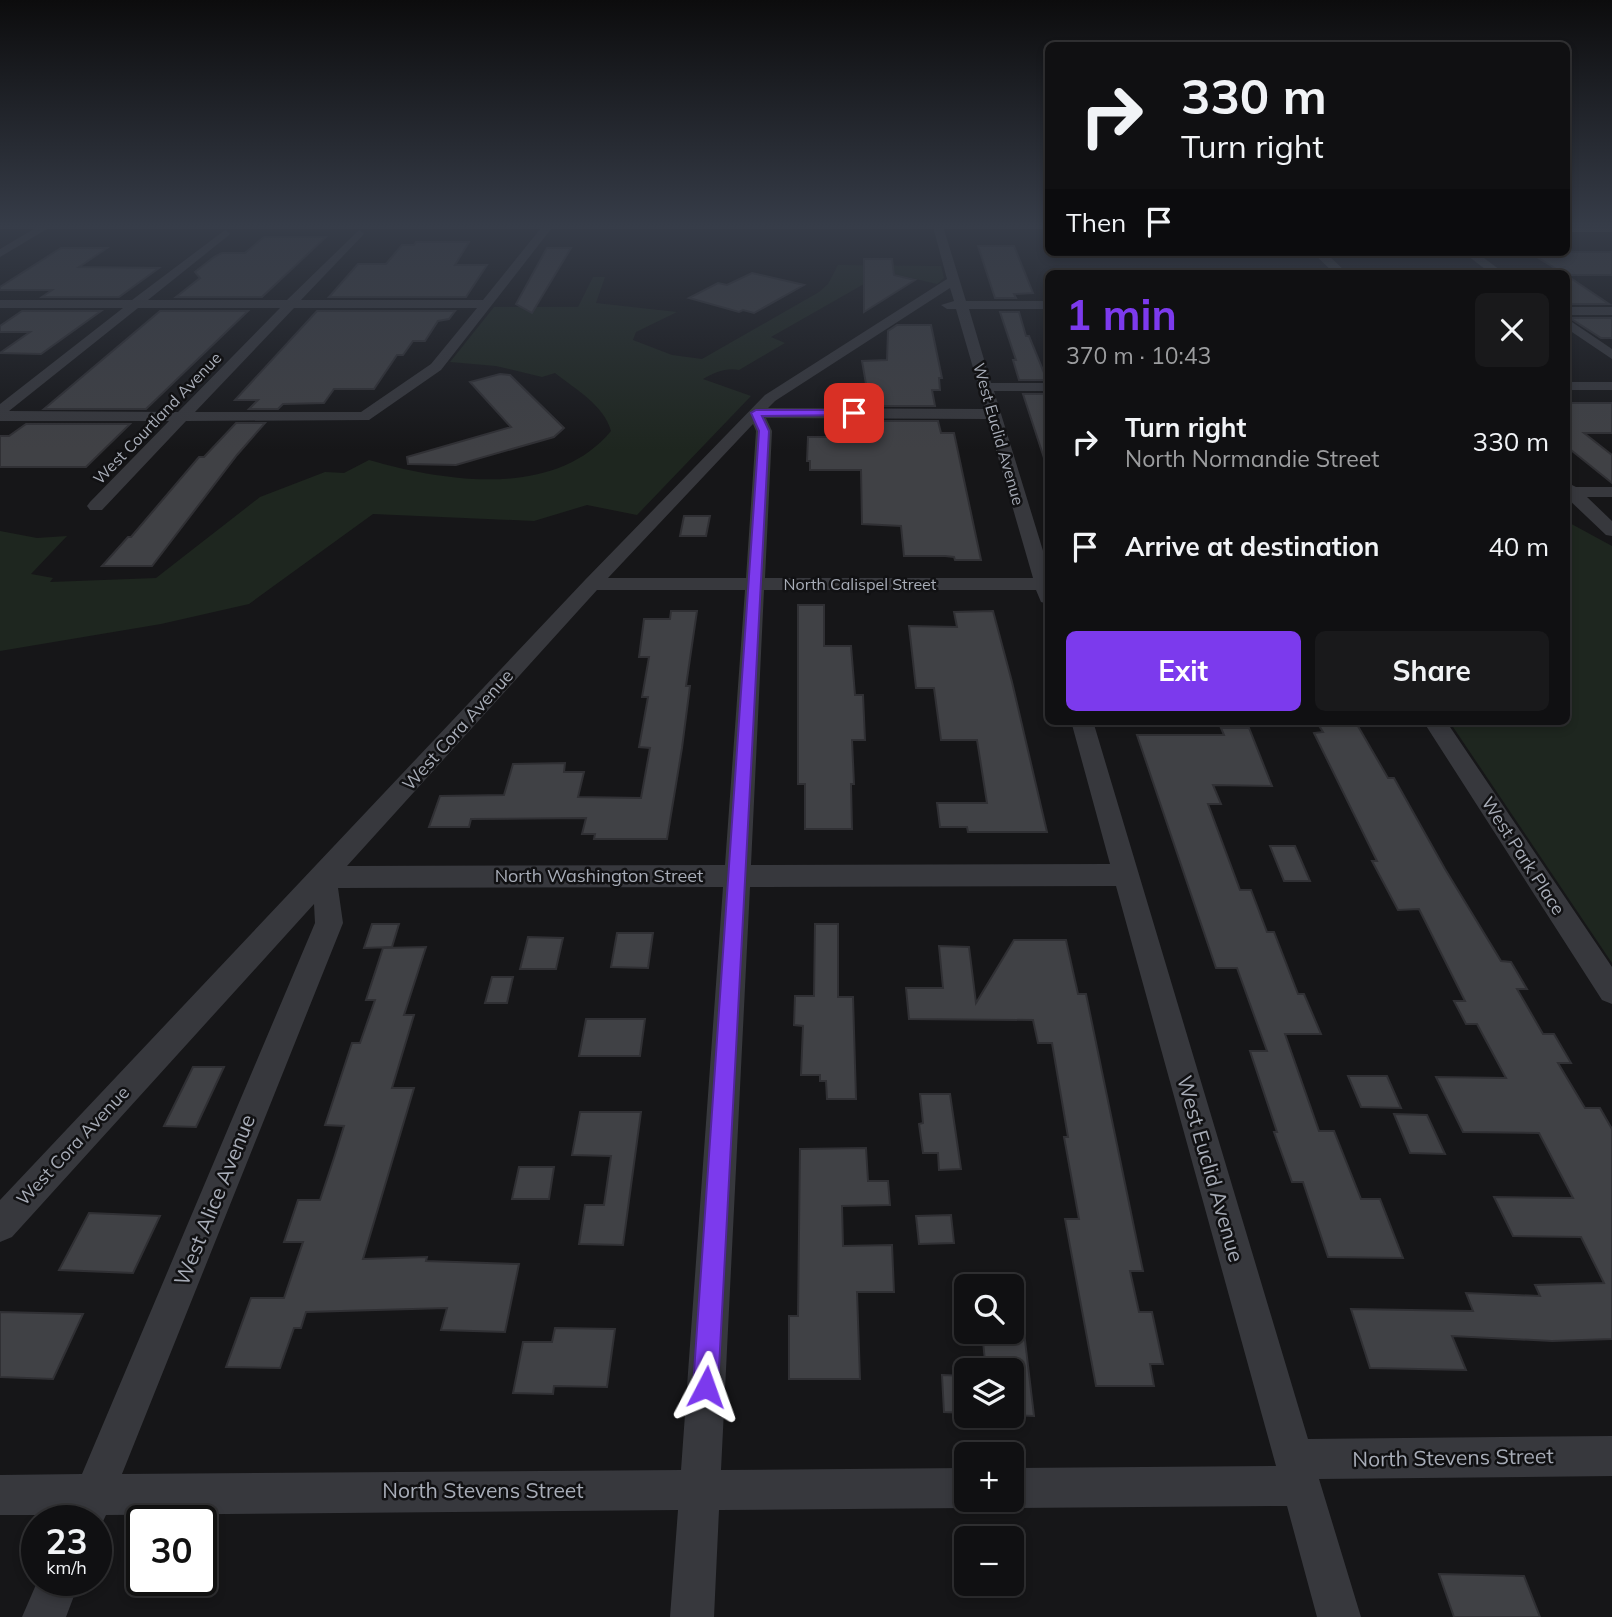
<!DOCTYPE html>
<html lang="en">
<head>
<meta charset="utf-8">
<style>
  :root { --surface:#101012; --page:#19191b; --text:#f1f3f6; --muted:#9c9d9f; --line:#303032; --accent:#7c3aed }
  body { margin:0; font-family:Mulish,sans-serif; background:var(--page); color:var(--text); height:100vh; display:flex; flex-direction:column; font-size:26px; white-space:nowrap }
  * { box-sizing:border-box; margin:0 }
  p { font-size:23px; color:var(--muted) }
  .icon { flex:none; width:38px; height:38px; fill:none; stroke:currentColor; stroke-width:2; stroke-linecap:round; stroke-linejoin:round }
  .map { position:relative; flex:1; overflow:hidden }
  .side { position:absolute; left:1045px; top:270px; width:525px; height:455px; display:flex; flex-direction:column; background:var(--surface); border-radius:10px; box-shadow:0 4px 10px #0003,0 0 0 2px var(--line) }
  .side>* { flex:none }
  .banner { position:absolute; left:1045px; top:42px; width:525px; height:214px; border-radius:10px; box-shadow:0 4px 10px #0003,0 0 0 2px var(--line); background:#101012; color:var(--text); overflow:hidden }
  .controls { position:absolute; left:954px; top:1274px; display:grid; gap:14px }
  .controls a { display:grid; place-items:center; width:70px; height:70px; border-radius:10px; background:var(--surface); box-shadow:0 4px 10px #0003,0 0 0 2px var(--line); font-size:35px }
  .speed { position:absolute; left:21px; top:1505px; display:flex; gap:14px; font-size:35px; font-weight:700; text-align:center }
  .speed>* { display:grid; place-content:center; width:91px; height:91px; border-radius:50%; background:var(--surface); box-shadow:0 4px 10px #0003,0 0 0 2px var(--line); line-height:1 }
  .speed small { font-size:18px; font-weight:400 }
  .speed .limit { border:4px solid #111; border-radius:10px; background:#fff; color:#111 }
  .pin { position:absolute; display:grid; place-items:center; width:60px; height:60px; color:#fff; margin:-30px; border-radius:14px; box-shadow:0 4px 10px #0006 }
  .me { position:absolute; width:77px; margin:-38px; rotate:4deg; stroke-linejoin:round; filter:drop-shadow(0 0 5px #0008) }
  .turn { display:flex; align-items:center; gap:24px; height:147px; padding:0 21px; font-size:32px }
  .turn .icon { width:91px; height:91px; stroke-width:2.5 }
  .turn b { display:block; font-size:49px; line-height:60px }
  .then { display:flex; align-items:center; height:66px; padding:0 21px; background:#0003; gap:14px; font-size:26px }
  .round { display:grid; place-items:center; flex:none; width:74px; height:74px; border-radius:10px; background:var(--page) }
  .head { display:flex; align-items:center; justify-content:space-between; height:119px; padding:0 21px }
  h1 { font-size:42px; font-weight:700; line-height:52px; color:var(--accent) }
  .cta { display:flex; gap:14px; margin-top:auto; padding:14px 21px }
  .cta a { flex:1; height:80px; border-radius:10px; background:var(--accent); color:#fff; font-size:28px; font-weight:700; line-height:80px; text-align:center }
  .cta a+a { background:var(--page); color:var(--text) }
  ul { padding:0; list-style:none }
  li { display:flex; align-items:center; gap:21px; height:105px; padding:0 21px }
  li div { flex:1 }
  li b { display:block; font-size:26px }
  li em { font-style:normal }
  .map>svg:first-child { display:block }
  .green { fill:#1e261f }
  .building { fill:#404145; stroke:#303034; stroke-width:2 }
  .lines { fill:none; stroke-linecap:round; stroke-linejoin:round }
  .minor { fill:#37383d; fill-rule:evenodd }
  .primary { fill:#53555c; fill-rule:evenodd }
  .route { fill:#7c3aed; stroke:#51269a; stroke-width:2 }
  .labels { text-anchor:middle; stroke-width:5; stroke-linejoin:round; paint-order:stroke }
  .far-street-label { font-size:16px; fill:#a8adb8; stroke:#111113 }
  .street-label { font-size:18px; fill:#a8adb8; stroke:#111113 }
  .near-street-label { font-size:21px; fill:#a8adb8; stroke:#111113 }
</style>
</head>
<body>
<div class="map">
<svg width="1612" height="1617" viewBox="0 0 1612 1617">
  <rect width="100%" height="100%" fill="#161618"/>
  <!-- green -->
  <path class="green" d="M 838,265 L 941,266 L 944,278 L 937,284 L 885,272 L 771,337 L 785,343 L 739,370 C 727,367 713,373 703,379 L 751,396 L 637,515 L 587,505 L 534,521 L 373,514 L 249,604 L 161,624 L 0,651 L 0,531 L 37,538 L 67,536 L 31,574 L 53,578 L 50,582 L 156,578 L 260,497 L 325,472 L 344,473 L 369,460 C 443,481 554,500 611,431 C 604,405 575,389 555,373 L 542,377 L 496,366 L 450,362 L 494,307 L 578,307 L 593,277 L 605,277 L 596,303 L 677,312 L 636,332 L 633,340 L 672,355 L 702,359 L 819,292 L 828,284 Z
    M 1566,521 L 1612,546 L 1612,963 L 1449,721 L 1566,721 Z"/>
  <!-- building -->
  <path class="building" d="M 264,237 L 326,237 L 262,297 L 176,297 L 200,278 L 195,272 L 214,257 L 222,253 L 245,253 Z
    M 416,242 L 469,242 L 455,265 L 487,265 L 466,297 L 329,297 L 358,264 L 386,264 L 402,245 L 414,245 Z
    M 978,246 L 1014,246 L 1033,293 L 1014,294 L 1016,298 L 995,298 Z
    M 61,248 L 107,248 L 79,267 L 159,268 L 119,297 L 42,297 L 52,290 L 0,290 L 0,287 Z
    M 547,248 L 571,248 L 532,313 L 516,304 Z
    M 1529,252 L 1612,252 L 1612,275 L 1566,275 Z
    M 864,259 L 892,259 L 894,275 L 915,280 L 864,312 Z
    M 752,273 L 804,285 L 754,313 L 743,310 L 739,312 L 689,298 L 718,283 L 727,285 Z
    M 1566,275 L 1609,304 L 1566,304 Z
    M 22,311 L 101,311 L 41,354 L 0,353 L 30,332 L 0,332 L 0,326 Z
    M 160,311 L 248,311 L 146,409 L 44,409 Z
    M 317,311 L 455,311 L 449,319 L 438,321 L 425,341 L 413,341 L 403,355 L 397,355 L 374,389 L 334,389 L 324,403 L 283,404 L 278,409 L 249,409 L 258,400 L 235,400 Z
    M 1000,312 L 1019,312 L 1026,336 L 1029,336 L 1047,380 L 1019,380 L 1013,360 L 1016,360 Z
    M 1570,318 L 1612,318 L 1612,338 L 1601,338 Z
    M 897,325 L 931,325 L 942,378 L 939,378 L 940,390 L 932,390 L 935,406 L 850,406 L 849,384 L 866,384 L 862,361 L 887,360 L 888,331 Z
    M 500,374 L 510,375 L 564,428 L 554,437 L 456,465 L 408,464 L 407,457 L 511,427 L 470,382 Z
    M 1023,394 L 1048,394 L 1048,461 L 1045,461 Z
    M 1566,403 L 1612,403 L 1612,433 L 1584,433 L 1612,455 L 1612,483 L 1566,446 Z
    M 851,421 L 938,421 L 941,433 L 954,433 L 981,560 L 955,560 L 954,557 L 945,556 L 904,556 L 901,526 L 862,524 L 861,470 L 810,470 L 810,461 L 807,461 L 808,437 L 852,437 Z
    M 236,423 L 265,423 L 237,455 L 152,566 L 102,566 L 128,537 L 131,537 L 199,457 L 204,457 Z
    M 26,424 L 130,424 L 86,467 L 0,467 L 0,436 L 9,436 Z
    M 684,516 L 710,516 L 706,536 L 680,536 Z
    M 798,605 L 824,605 L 824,646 L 851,646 L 855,695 L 863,695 L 865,740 L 852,740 L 854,784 L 851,784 L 852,829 L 805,829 L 805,784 L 798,784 Z
    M 671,611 L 697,611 L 686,686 L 690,686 L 682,748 L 667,839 L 594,839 L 595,834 L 582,834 L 586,818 L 471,819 L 469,827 L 429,827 L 440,796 L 504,795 L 513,764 L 565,763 L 564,772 L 584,772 L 578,797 L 641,798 L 650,748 L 639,747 L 648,697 L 642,697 L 649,657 L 639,657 L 644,619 L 670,619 Z
    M 993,611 L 1012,682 L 1047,832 L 968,832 L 967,827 L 940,827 L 937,803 L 987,803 L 977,740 L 941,740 L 934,688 L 916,688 L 909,626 L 957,627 L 954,612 Z
    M 1316,721 L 1355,721 L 1388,778 L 1394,778 L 1445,869 L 1501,961 L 1511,962 L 1527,989 L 1517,989 L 1543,1034 L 1554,1034 L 1571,1063 L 1558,1063 L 1585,1108 L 1600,1108 L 1612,1129 L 1612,1339 L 1552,1341 L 1452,1336 L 1466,1370 L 1370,1368 L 1351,1309 L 1473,1311 L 1466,1293 L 1540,1296 L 1535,1285 L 1604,1283 L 1581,1237 L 1513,1236 L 1494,1197 L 1573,1198 L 1539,1133 L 1463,1132 L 1436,1077 L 1506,1078 L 1477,1024 L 1466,1024 L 1454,1001 L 1465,1001 L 1419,909 L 1398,910 L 1372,861 L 1377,861 L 1314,733 L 1323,732 Z
    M 1221,728 L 1249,728 L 1272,786 L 1213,785 L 1221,804 L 1208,804 L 1240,890 L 1251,890 L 1267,932 L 1274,932 L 1298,994 L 1304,994 L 1321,1034 L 1285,1034 L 1319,1131 L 1334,1131 L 1361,1199 L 1380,1199 L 1403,1258 L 1328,1257 L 1303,1182 L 1292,1182 L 1274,1132 L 1277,1132 L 1250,1051 L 1267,1051 L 1237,968 L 1216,968 L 1137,735 L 1224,735 Z
    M 1270,846 L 1295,846 L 1310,881 L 1284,881 Z
    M 372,924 L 399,924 L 392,947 L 364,948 Z
    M 815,924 L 838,924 L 838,997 L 853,997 L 856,1099 L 827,1099 L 826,1081 L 820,1081 L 820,1075 L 801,1075 L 803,1026 L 794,1025 L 795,996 L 814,996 Z
    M 617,933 L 653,933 L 648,968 L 611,967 Z
    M 528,937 L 563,938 L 556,969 L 520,969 Z
    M 1014,940 L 1066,940 L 1078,994 L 1086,994 L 1143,1271 L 1130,1271 L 1139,1312 L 1152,1312 L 1163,1364 L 1150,1364 L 1154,1386 L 1096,1386 L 1065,1219 L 1079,1219 L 1064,1137 L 1068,1137 L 1052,1043 L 1038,1043 L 1033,1020 L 909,1019 L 906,988 L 943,988 L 939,946 L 969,947 L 976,1003 Z
    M 426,947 L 404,1015 L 414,1015 L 392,1088 L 414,1088 L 363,1259 L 427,1257 L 426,1261 L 519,1264 L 505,1332 L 441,1330 L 447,1308 L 306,1312 L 301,1328 L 294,1328 L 280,1368 L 226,1367 L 251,1298 L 284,1298 L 303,1242 L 284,1242 L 298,1200 L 320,1200 L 335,1155 L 344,1126 L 325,1125 L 352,1043 L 360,1043 L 375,1000 L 366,1000 L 383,948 Z
    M 492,977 L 513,977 L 507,1003 L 485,1003 Z
    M 586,1019 L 645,1019 L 640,1056 L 579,1056 Z
    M 193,1067 L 224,1067 L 196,1127 L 164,1126 Z
    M 1348,1076 L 1387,1076 L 1401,1108 L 1361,1107 Z
    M 920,1094 L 950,1094 L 961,1169 L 939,1170 L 938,1153 L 923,1153 L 919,1124 L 923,1123 Z
    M 580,1112 L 641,1112 L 623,1245 L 579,1244 L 585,1205 L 604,1205 L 611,1156 L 572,1155 Z
    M 1394,1114 L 1427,1115 L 1445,1154 L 1410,1153 Z
    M 866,1148 L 868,1181 L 888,1181 L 890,1205 L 842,1206 L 843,1246 L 892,1245 L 894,1292 L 857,1292 L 860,1379 L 789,1379 L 789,1316 L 798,1316 L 800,1149 Z
    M 519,1167 L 554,1167 L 549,1199 L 512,1199 Z
    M 89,1213 L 160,1216 L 133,1273 L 59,1270 Z
    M 951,1215 L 954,1243 L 919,1244 L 916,1216 Z
    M 0,1312 L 83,1314 L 53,1379 L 0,1377 Z
    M 555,1328 L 615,1329 L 607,1387 L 554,1386 L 553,1394 L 513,1393 L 523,1342 L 552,1342 Z
    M 982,1332 L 1024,1332 L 1034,1416 L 1012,1415 L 1012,1370 L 986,1370 Z
    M 942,1375 L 966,1376 L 966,1413 L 944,1412 Z
    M 1439,1574 L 1524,1576 L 1540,1617 L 1454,1617 Z"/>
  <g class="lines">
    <!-- minor -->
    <path class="minor" d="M 44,223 L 57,223 L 0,257 L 0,249 Z
      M 545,223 L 555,224 L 441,370 L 369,420 L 186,421 L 102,510 L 90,510 L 87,506 L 90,502 L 169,421 L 0,421 L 0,404 L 123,308 L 0,308 L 0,300 L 132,300 L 225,230 L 230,233 L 229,235 L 148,300 L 287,300 L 359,230 L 364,233 L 363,235 L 301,300 L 483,300 ZM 138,308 L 280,308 L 178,412 L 9,411 ZM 294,308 L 477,308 L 431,364 L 361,412 L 195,412 Z
      M 932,223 L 942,223 L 966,301 L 1048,301 L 1048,309 L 969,309 L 991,383 L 1048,383 L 1048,391 L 994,391 L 1048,567 L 1048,604 L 1041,602 L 1036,590 L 764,590 L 751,865 L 1110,864 L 1071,721 L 1093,721 L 1308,1439 L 1612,1436 L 1612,1476 L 1319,1479 L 1361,1617 L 1317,1617 L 1287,1506 L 1012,1508 L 998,1502 L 997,1500 L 1012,1500 L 1012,1468 L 1276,1466 L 1116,886 L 750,887 L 721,1470 L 966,1468 L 966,1500 L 981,1500 L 980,1502 L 966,1508 L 719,1510 L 714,1617 L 670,1617 L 678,1510 L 106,1515 L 96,1536 L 96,1521 L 62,1521 L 65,1515 L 0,1515 L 0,1475 L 82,1474 L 315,923 L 314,904 L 12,1237 L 0,1242 L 0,1200 L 585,580 L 765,395 L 947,279 ZM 950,288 L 954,301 L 941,305 L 947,309 L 956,309 L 985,409 L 768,408 L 775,401 ZM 766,418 L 987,419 L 1033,578 L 765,578 L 772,431 ZM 753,424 L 756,431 L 746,578 L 608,578 ZM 597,590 L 745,590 L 725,865 L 347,866 ZM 723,887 L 681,1470 L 122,1474 L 343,923 L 338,888 Z
      M 1312,252 L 1325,252 L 1347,273 L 1334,273 Z
      M 1463,252 L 1476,252 L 1504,273 L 1490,273 Z
      M 1566,307 L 1612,307 L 1612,315 L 1566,315 Z
      M 1566,318 L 1612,349 L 1612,359 L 1566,328 Z
      M 1566,382 L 1612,382 L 1612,390 L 1566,390 Z
      M 1566,482 L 1576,487 L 1612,487 L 1612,497 L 1587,497 L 1612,521 L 1612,536 L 1606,535 L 1566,497 Z
      M 1423,721 L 1446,721 L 1612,967 L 1612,1004 L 1602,1000 Z
      M 38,1580 L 80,1580 L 66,1617 L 22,1617 Z"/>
    <!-- primary -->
    <path class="primary" d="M 0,223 L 1048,223 L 1048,229 L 0,229 Z
      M 1566,223 L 1612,223 L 1612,232 L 1566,232 Z"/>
  </g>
  <!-- sky -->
  <linearGradient id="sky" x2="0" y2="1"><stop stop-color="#0c0c0d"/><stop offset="0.5" stop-color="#363c48"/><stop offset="1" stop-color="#363c48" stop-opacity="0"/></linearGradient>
  <rect width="1612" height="450" fill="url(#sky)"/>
  <!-- route -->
  <path class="route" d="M 854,410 L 859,413 L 857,415 L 762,416 L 769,431 L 718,1387 L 714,1396 L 706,1400 L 697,1396 L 693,1387 L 759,431 L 751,413 L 756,410 Z"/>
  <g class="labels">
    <!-- far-street labels -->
    <g class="far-street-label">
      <text transform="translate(157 418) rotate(-46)" y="6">West Courtland Avenue</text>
      <text transform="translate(999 434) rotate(74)" y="6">West Euclid Avenue</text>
      <text x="860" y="590">North Calispel Street</text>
    </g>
    <!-- street labels -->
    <g class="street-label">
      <text transform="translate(458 730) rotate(-48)" y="6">West Cora Avenue</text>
      <text transform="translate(1523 856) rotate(57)" y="6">West Park Place</text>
      <text x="599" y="882">North Washington Street</text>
      <text transform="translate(73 1146) rotate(-47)" y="6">West Cora Avenue</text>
    </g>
    <!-- near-street labels -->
    <g class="near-street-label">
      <text transform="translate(1210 1169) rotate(74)" y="7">West Euclid Avenue</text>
      <text transform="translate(215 1200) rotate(-68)" y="7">West Alice Avenue</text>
      <text transform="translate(1453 1458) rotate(-1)" y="7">North Stevens Street</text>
      <text x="483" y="1498">North Stevens Street</text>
    </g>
  </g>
</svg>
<div class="controls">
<a><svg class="icon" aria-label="search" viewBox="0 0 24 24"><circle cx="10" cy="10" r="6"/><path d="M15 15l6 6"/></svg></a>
<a><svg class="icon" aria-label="layers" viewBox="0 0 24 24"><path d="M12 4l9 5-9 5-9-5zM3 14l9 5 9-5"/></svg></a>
<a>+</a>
<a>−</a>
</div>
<div class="speed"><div>23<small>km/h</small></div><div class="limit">30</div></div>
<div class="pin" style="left:854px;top:413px;background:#d93025"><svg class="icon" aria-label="arrive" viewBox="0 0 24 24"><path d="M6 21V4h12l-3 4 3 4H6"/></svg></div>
<svg class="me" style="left:706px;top:1387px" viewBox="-20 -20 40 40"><path d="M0-17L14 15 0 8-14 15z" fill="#7c3aed" stroke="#fff" stroke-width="4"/></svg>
<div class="banner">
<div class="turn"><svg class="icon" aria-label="right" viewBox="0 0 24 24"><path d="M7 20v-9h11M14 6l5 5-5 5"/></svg><div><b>330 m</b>Turn right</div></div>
<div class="then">Then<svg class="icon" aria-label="arrive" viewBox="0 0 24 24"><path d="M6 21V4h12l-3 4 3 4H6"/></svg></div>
</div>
<section class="side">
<div class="head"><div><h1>1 min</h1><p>370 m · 10:43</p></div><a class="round"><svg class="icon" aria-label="close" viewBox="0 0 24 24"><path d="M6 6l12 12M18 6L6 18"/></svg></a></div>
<ul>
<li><svg class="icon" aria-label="right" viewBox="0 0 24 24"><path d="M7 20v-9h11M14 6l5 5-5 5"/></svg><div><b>Turn right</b><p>North Normandie Street</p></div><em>330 m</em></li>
<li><svg class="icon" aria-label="arrive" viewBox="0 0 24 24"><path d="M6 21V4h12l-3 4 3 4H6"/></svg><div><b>Arrive at destination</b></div><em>40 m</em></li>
</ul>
<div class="cta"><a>Exit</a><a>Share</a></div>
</section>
</div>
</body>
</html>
